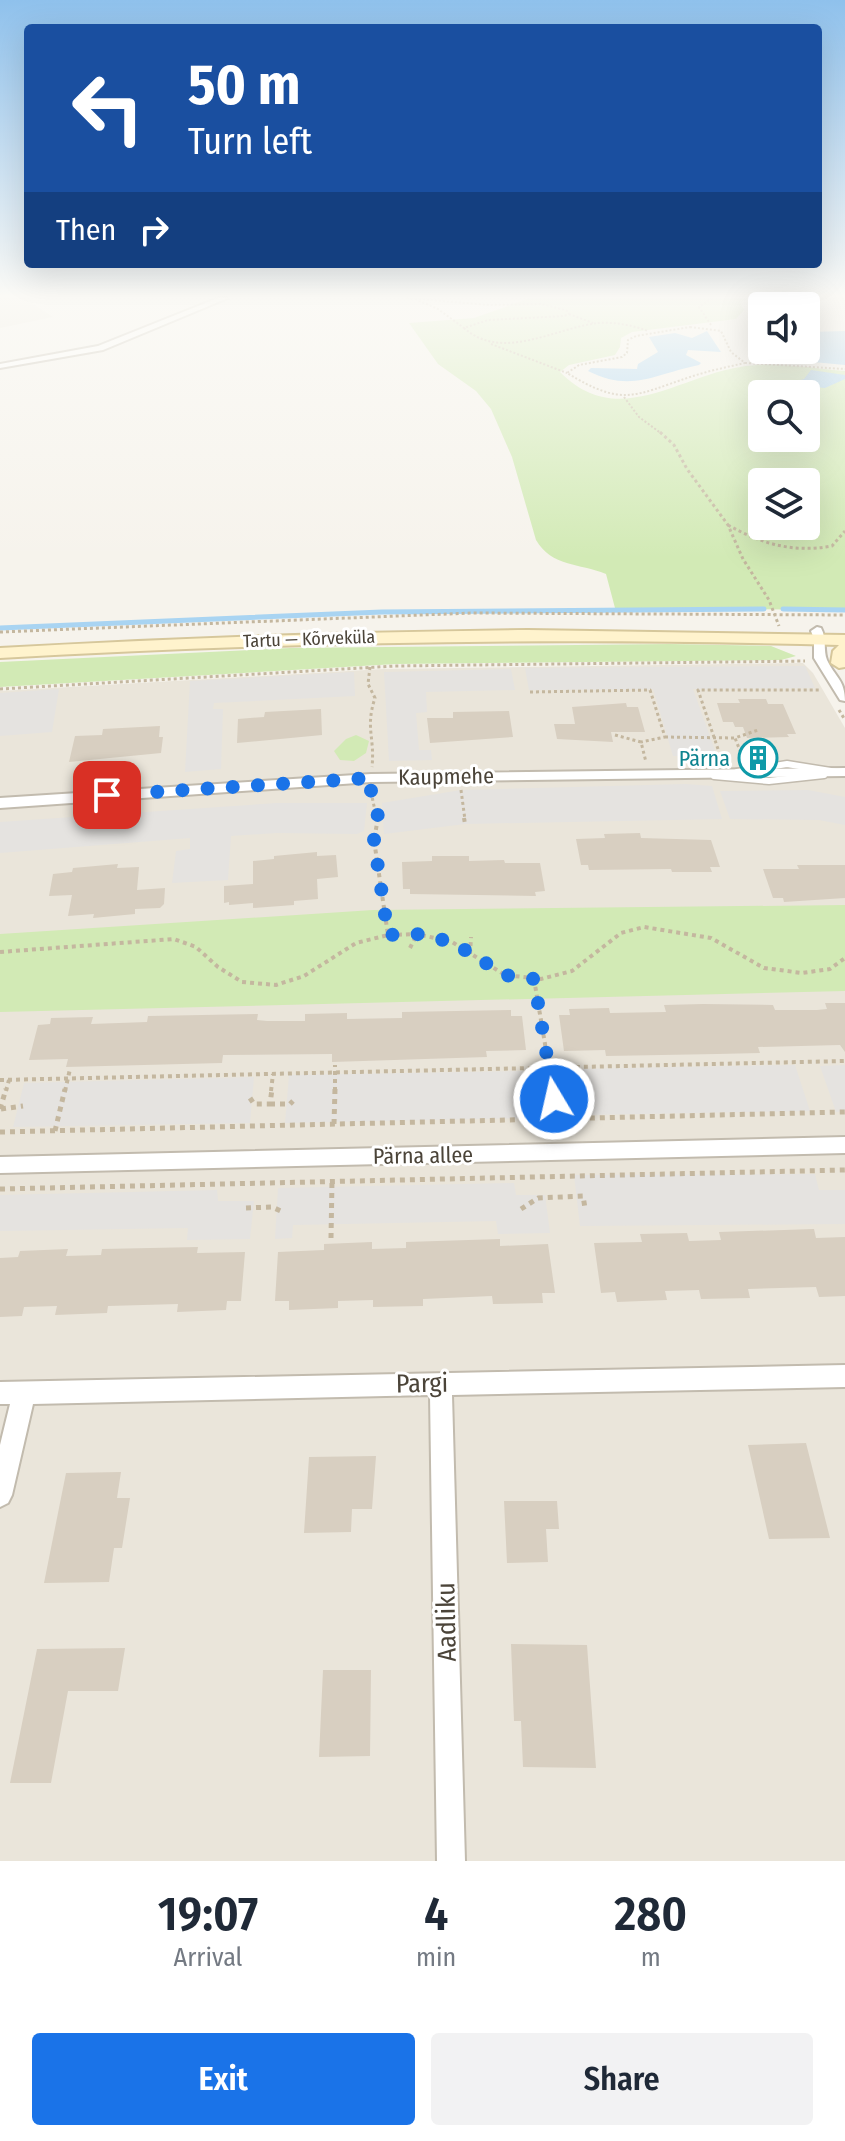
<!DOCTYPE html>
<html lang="en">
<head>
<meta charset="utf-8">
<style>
  :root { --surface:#fff; --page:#f2f2f3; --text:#1f2937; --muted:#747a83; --accent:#1a73e8 }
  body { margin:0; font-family:"Fira Sans Condensed",sans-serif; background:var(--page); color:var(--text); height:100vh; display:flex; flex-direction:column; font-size:30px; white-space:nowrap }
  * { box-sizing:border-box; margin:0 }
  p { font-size:26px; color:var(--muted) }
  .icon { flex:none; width:44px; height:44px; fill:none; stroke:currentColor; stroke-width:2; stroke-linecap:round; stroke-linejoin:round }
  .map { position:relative; height:1861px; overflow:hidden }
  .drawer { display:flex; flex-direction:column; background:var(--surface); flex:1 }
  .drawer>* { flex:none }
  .top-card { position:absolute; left:24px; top:24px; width:798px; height:244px; border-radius:8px; box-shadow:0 8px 32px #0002; background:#1a4fa0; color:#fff; overflow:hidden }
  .buttons { position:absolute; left:748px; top:292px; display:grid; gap:16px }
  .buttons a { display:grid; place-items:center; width:72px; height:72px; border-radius:8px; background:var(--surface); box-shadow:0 8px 32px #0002; font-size:40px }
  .pin { position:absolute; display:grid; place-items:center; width:68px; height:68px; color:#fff; margin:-34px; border-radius:16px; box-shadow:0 4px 12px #0006 }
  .me { position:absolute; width:88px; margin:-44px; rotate:351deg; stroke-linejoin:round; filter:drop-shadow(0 0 6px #0008) }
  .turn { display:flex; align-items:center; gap:28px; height:168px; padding:0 32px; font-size:36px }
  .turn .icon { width:104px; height:104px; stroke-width:2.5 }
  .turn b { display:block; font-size:56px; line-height:68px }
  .then { display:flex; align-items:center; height:76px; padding:0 32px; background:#0003; gap:16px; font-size:30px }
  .eta { display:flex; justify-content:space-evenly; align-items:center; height:136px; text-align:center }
  .eta b { font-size:48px; font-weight:600; line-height:56px }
  .primary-button { display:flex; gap:16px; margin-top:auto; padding:16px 32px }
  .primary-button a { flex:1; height:92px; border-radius:8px; background:var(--accent); color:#fff; font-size:32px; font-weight:600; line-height:92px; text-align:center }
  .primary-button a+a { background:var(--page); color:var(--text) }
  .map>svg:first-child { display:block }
  .residential { fill:#eae5da }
  .green { fill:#d2eab5; fill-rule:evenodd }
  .parking { fill:#e5e3e0 }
  .water { fill:#a9d4f2 }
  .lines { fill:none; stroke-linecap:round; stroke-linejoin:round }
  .stream { stroke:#a9d4f2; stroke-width:5 }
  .building { fill:#d8cfc1 }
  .lane-casing { stroke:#c2bbae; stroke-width:9 }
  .street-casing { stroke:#c2bbae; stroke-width:4 }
  .secondary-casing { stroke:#d6c79b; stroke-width:4 }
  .path-far3 { stroke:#c4b79f; stroke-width:2; stroke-dasharray:2 2; stroke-linecap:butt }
  .path-far2 { stroke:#c4b79f; stroke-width:3; stroke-dasharray:3 3; stroke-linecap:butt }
  .path-far1 { stroke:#c4b79f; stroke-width:4; stroke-dasharray:4 4; stroke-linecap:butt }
  .path { stroke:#c4b79f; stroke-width:5; stroke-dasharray:5 5; stroke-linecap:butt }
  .lane { stroke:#fff; stroke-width:6 }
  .street { fill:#fff; fill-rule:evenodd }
  .secondary { fill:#fff3cd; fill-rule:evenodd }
  .route { stroke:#1a73e8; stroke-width:14; stroke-dasharray:0 25.2 }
  .labels { text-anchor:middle; stroke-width:6; stroke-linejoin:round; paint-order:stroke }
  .far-street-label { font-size:18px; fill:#4b4439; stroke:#fff }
  .culture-label { font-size:22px; fill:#0d838f; stroke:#fff; text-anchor:end }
  .street-label { font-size:22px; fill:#4b4439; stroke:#fff }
  .near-street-label { font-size:26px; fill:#4b4439; stroke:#fff }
</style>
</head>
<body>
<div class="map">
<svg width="845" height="1861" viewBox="0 0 845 1861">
  <rect width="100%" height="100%" fill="#f6f3ec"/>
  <!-- residential -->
  <path class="residential" d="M 0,298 L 24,298 L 53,317 L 0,328 Z
    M 803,663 L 813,673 L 845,728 L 845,1861 L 0,1861 L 0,691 L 383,669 Z"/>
  <!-- green -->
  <path class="green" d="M 530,298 L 750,298 L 740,302 L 744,310 L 736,319 L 632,332 L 621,338 L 620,347 L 615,355 L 569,365 L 560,372 C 617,430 677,377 740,367 C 774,361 811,368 845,371 L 845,610 L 615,608 L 606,574 C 579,563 552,567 536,540 L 512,457 L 491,409 L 476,391 L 438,364 L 409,323 L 474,318 ZM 762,394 L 806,394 L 806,438 L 762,438 ZM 762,482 L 806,482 L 806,526 L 762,526 Z
    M 670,644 L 771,646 L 796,656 L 781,660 L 396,664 L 0,687 L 0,662 L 290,648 Z
    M 356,735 L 369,741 L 366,753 L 354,761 L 340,760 L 334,751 L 346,739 Z
    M 845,905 L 845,991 L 0,1012 L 0,934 L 373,910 Z"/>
  <!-- parking -->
  <path class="parking" d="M 805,666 L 815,688 L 693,689 L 717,756 L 673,756 L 653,689 L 529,690 L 525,668 Z
    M 511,669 L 515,690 L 426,692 L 427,712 L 416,713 L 419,750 L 431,750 L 432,760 L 389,761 L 384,672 Z
    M 354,672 L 355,696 L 214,703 L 213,709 L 223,709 L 221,769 L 185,772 L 190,681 Z
    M 59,689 L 52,732 L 0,736 L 0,693 Z
    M 686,784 L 712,786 L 722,819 L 465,824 L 384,834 L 382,803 L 461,790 Z
    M 808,790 L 845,797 L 845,825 L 819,820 L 730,819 L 720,791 Z
    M 277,803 L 367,803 L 364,831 L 357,834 L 277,833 L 231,836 L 228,880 L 172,883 L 176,851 L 190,849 L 190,838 L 0,853 L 0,822 Z
    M 795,1065 L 810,1111 L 581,1115 L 574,1069 Z
    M 845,1065 L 845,1111 L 836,1112 L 820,1066 Z
    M 523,1071 L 528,1118 L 285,1123 L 289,1075 Z
    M 254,1077 L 250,1123 L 13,1127 L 24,1083 Z
    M 815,1174 L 819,1190 L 845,1190 L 845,1224 L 580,1226 L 574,1175 Z
    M 514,1183 L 516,1195 L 545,1195 L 550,1233 L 498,1234 L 496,1221 L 293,1225 L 292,1238 L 275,1239 L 278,1188 Z
    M 217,1190 L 218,1201 L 254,1201 L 250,1239 L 187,1240 L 188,1228 L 0,1231 L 0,1195 Z"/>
  <!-- water -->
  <path class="water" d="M 707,331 L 721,352 L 688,350 L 686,355 L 701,363 L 699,365 C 654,374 632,393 588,371 L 591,368 L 637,369 L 638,364 L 658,352 L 649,337 L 675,333 L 692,338 Z
    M 845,331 L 845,365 L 771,358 L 760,353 L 763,350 L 806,350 L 806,334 L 810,332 Z
    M 811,370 L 845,375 L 845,379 L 825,388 L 787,384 L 804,379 Z"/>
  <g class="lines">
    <!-- stream -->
    <path class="stream" d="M 783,609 L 845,610
      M 0,628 L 382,612 L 764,609"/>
  </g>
  <!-- building -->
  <path class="building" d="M 738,699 L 766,699 L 768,704 L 783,704 L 796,734 L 787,734 L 789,737 L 747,738 L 743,727 L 735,727 L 733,722 L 723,722 L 717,703 L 740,703 Z
    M 626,703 L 627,707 L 638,707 L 645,732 L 611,732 L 613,742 L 557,739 L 554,724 L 575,724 L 572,707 Z
    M 321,709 L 322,735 L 237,743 L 238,719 L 264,717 L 265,712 Z
    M 509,711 L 513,737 L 430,743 L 427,718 L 453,718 L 453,712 Z
    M 160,726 L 159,737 L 163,737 L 161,753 L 69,762 L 75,736 L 102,735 L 103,729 Z
    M 640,833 L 641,838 L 711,840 L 720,867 L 710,867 L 712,872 L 672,872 L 671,869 L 589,870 L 588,865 L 581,865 L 576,839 L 605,838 L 604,834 Z
    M 317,852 L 317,856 L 336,855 L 338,877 L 317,879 L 318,899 L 294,901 L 294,905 L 253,908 L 253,903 L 229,905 L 229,902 L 224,903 L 224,886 L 253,884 L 253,861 L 274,859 L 274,856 Z
    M 432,856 L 469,856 L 469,861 L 504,860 L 505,863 L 540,863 L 545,891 L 535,892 L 536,896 L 410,894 L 410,889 L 403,889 L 402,862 L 432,861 Z
    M 118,864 L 117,868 L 139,867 L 137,890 L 165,888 L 164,904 L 160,908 L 135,909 L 135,914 L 93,918 L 94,914 L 68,916 L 72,895 L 49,896 L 53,874 L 72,872 L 73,868 Z
    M 797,865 L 845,865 L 845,898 L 784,902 L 783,898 L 773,898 L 763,869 L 799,869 Z
    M 825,1003 L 845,1003 L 845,1052 L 840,1045 L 758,1047 L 760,1053 L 717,1054 L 606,1056 L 605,1050 L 564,1051 L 559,1015 L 570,1015 L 569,1009 L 609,1008 L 610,1013 L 666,1012 L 664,1005 L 703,1004 L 773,1005 L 775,1010 L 817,1010 L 827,1009 Z
    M 511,1010 L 511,1016 L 522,1016 L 526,1050 L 486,1051 L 487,1057 L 332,1062 L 332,1054 L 223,1055 L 222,1063 L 66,1067 L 68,1059 L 29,1060 L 38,1025 L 50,1024 L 51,1018 L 93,1017 L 91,1024 L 147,1022 L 148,1016 L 258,1014 L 257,1020 L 267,1021 L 305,1021 L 305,1014 L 347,1013 L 347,1019 L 402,1018 L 402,1012 Z
    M 814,1229 L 816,1238 L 845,1237 L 845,1296 L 819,1297 L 816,1287 L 748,1289 L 750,1298 L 701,1299 L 699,1290 L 665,1291 L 667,1300 L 617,1302 L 615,1292 L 601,1293 L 594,1243 L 642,1242 L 640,1234 L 687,1233 L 689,1241 L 721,1240 L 719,1232 Z
    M 500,1239 L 500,1246 L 548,1244 L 555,1293 L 542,1293 L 543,1303 L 493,1304 L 492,1296 L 423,1299 L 423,1306 L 373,1307 L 373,1300 L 338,1301 L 338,1308 L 289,1310 L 289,1301 L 275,1301 L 278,1252 L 324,1250 L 324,1244 L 372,1242 L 372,1249 L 406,1248 L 406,1242 Z
    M 198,1247 L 197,1253 L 245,1252 L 241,1301 L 227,1301 L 226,1310 L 177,1312 L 178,1304 L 108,1306 L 107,1313 L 55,1315 L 57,1306 L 24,1307 L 22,1316 L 0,1317 L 0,1258 L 18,1257 L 20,1251 L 68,1249 L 66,1256 L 101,1255 L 102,1249 Z
    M 806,1443 L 830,1538 L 769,1539 L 748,1445 Z
    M 376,1456 L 372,1509 L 352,1509 L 351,1532 L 304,1533 L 309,1457 Z
    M 121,1472 L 117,1498 L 130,1498 L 122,1548 L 114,1548 L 109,1582 L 44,1583 L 66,1473 Z
    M 504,1501 L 557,1501 L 559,1529 L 546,1529 L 548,1562 L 507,1563 Z
    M 511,1644 L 587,1645 L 596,1768 L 523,1767 L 521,1721 L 514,1721 Z
    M 125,1648 L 118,1691 L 68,1691 L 51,1783 L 10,1783 L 37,1649 Z
    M 323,1670 L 371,1670 L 370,1756 L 319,1757 Z"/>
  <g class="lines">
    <defs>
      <path id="lane" d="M 737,772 L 787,764 L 837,772
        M 714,776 L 769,781 L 824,775"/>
      <path id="street" d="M 218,298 L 228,298 L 103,350 L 0,368 L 0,364 L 98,346 Z
        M 817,627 L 821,628 C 827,639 823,650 827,660 C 835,677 845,680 845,701 L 840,700 L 814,658 L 814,639 L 811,631 Z
        M 845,768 L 845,776 L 371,782 L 0,808 L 0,798 L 371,774 Z
        M 845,1137 L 845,1153 L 0,1173 L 0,1157 Z
        M 845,1365 L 845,1387 L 452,1395 L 465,1861 L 437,1861 L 430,1395 L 33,1404 L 12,1495 L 8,1503 L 0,1507 L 0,1445 L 10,1404 L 0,1404 L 0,1382 Z"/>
      <path id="secondary" d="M 528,630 L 845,635 L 845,667 L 839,668 L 831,663 L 833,651 L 839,645 C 559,637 280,642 0,658 L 0,648 C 176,638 352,632 528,630 Z"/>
    </defs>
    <!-- lane casing -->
    <use href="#lane" class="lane-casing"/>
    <!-- street casing -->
    <use href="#street" class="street-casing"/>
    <!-- secondary casing -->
    <use href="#secondary" class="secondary-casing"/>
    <!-- path-far3 -->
    <path class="path-far3" d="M 407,298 L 489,305 L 542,304 L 568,311 L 569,314 L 564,316 L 488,320 L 464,328 C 502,362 555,328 598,323 C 615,322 632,325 648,331
      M 415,299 L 438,309 L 464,328
      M 569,314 L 593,323
      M 711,325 L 699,307 L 712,298
      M 690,327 L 721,331 L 731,352 L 745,363 C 727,367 708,371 690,377 C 633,396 623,407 567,373 L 579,365 L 622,357 L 627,353 L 628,340 L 636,336 Z
      M 491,344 L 567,373
      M 745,363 L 845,369
      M 624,397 L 639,417 L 662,434"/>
    <!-- path-far2 -->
    <path class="path-far2" d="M 660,432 L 674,445 L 687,469 L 728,525 L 743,559 L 769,600 L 779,626
      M 728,525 C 762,544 793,553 832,546 L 845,531
      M 0,632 L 472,613 L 845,615
      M 370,667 L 368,684 L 375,698 C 365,728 375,737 372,767
      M 0,689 L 395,666 L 805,661
      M 530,692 L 650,690 L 665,737 L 641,742
      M 839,710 L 845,720
      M 615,735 L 641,742 L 646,762
      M 665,737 L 735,738
      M 718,749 L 698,690 L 821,690
      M 743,758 L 735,738 L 758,730
      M 461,790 L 465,820
      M 371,792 L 377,820"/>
    <!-- path-far1 -->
    <path class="path-far1" d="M 378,818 L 374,840 L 388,935
      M 464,818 L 465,824
      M 410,948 L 416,936
      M 0,952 L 174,939 L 196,947 L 218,967 L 242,982 L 276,985 L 304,976 L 356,943 L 388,935 L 417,934 L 452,942 L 505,975 L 541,979 L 572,971 L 621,933 L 644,927 L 711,938 L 764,968 L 802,973 L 830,969 L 845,958
      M 470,954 L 471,937
      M 534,979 L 553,1091
      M 0,1080 L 845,1061
      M 6,1091 L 9,1080
      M 65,1091 L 70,1069
      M 271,1091 L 273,1074
      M 335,1091 L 335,1065"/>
    <!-- path -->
    <path class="path" d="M 552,1089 L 554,1099
      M 250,1098 L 254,1104 L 270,1104 L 272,1089
      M 521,1099 L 584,1099
      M 270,1104 L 290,1104 L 293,1101
      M 0,1109 L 6,1089
      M 1,1109 L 23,1106
      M 334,1124 L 335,1089
      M 55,1131 L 65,1089
      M 0,1132 L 845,1112
      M 0,1189 L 845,1170
      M 246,1208 L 272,1207 L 283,1212
      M 521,1209 L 538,1198 L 583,1196 L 585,1208
      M 331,1238 L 332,1181"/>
    <!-- lane -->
    <use href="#lane" class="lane"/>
    <!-- street -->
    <use href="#street" class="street"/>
    <!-- secondary -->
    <use href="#secondary" class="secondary"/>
  </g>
  <!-- sky -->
  <linearGradient id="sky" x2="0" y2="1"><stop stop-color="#8fc1ec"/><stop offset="0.53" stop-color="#fbfaf6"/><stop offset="1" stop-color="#fbfaf6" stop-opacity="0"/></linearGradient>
  <rect width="845" height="558" fill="url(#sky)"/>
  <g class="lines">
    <!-- route -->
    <path class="route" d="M 107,795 L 371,778 L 371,792 L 378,816 L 374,840 L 388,935 L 417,934 L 452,942 L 505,975 L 534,979 L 554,1099"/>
  </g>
  <!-- icons -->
  <defs>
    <symbol id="building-ring" viewBox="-11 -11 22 22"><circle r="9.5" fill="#fff" stroke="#0f9aa8" stroke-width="1.5"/><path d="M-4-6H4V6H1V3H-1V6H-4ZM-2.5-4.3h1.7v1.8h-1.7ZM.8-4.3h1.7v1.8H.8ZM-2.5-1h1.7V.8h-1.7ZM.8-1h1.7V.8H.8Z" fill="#0f9aa8"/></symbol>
  </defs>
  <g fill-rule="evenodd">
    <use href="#building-ring" x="736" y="736" width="44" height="44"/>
  </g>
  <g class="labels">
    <!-- far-street labels -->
    <g class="far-street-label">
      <text transform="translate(309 639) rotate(-2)" y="6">Tartu — Kõrveküla</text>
    </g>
    <!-- culture labels -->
    <g class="culture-label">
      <text x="730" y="766">Pärna</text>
    </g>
    <!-- street labels -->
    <g class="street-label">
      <text transform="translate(446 776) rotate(-1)" y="8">Kaupmehe</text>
      <text transform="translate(423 1155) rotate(-1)" y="8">Pärna allee</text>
    </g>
    <!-- near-street labels -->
    <g class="near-street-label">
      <text transform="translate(422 1383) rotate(-1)" y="9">Pargi</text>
      <text transform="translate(446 1622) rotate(-91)" y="9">Aadliku</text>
    </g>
  </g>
</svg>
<div class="buttons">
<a><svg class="icon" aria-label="sound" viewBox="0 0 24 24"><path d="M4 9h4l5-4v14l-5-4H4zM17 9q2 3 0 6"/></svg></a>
<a><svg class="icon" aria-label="search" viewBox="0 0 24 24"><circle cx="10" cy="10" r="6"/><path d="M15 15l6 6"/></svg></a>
<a><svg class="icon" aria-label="layers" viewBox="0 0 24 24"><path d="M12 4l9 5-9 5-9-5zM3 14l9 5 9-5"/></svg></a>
</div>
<div class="pin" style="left:107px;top:795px;background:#d93025"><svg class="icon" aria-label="arrive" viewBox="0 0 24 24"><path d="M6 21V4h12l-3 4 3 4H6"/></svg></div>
<svg class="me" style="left:554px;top:1099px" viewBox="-20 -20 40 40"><circle r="17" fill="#1a73e8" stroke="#fff" stroke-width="3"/><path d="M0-11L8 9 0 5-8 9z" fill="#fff"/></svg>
<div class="top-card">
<div class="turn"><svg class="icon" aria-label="left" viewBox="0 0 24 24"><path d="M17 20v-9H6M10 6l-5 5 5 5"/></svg><div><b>50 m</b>Turn left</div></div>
<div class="then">Then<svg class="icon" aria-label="right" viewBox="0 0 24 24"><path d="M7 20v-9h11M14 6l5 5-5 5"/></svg></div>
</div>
</div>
<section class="drawer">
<div class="eta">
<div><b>19:07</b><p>Arrival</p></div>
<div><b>4</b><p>min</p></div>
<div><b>280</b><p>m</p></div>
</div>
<div class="primary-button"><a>Exit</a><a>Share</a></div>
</section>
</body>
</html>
